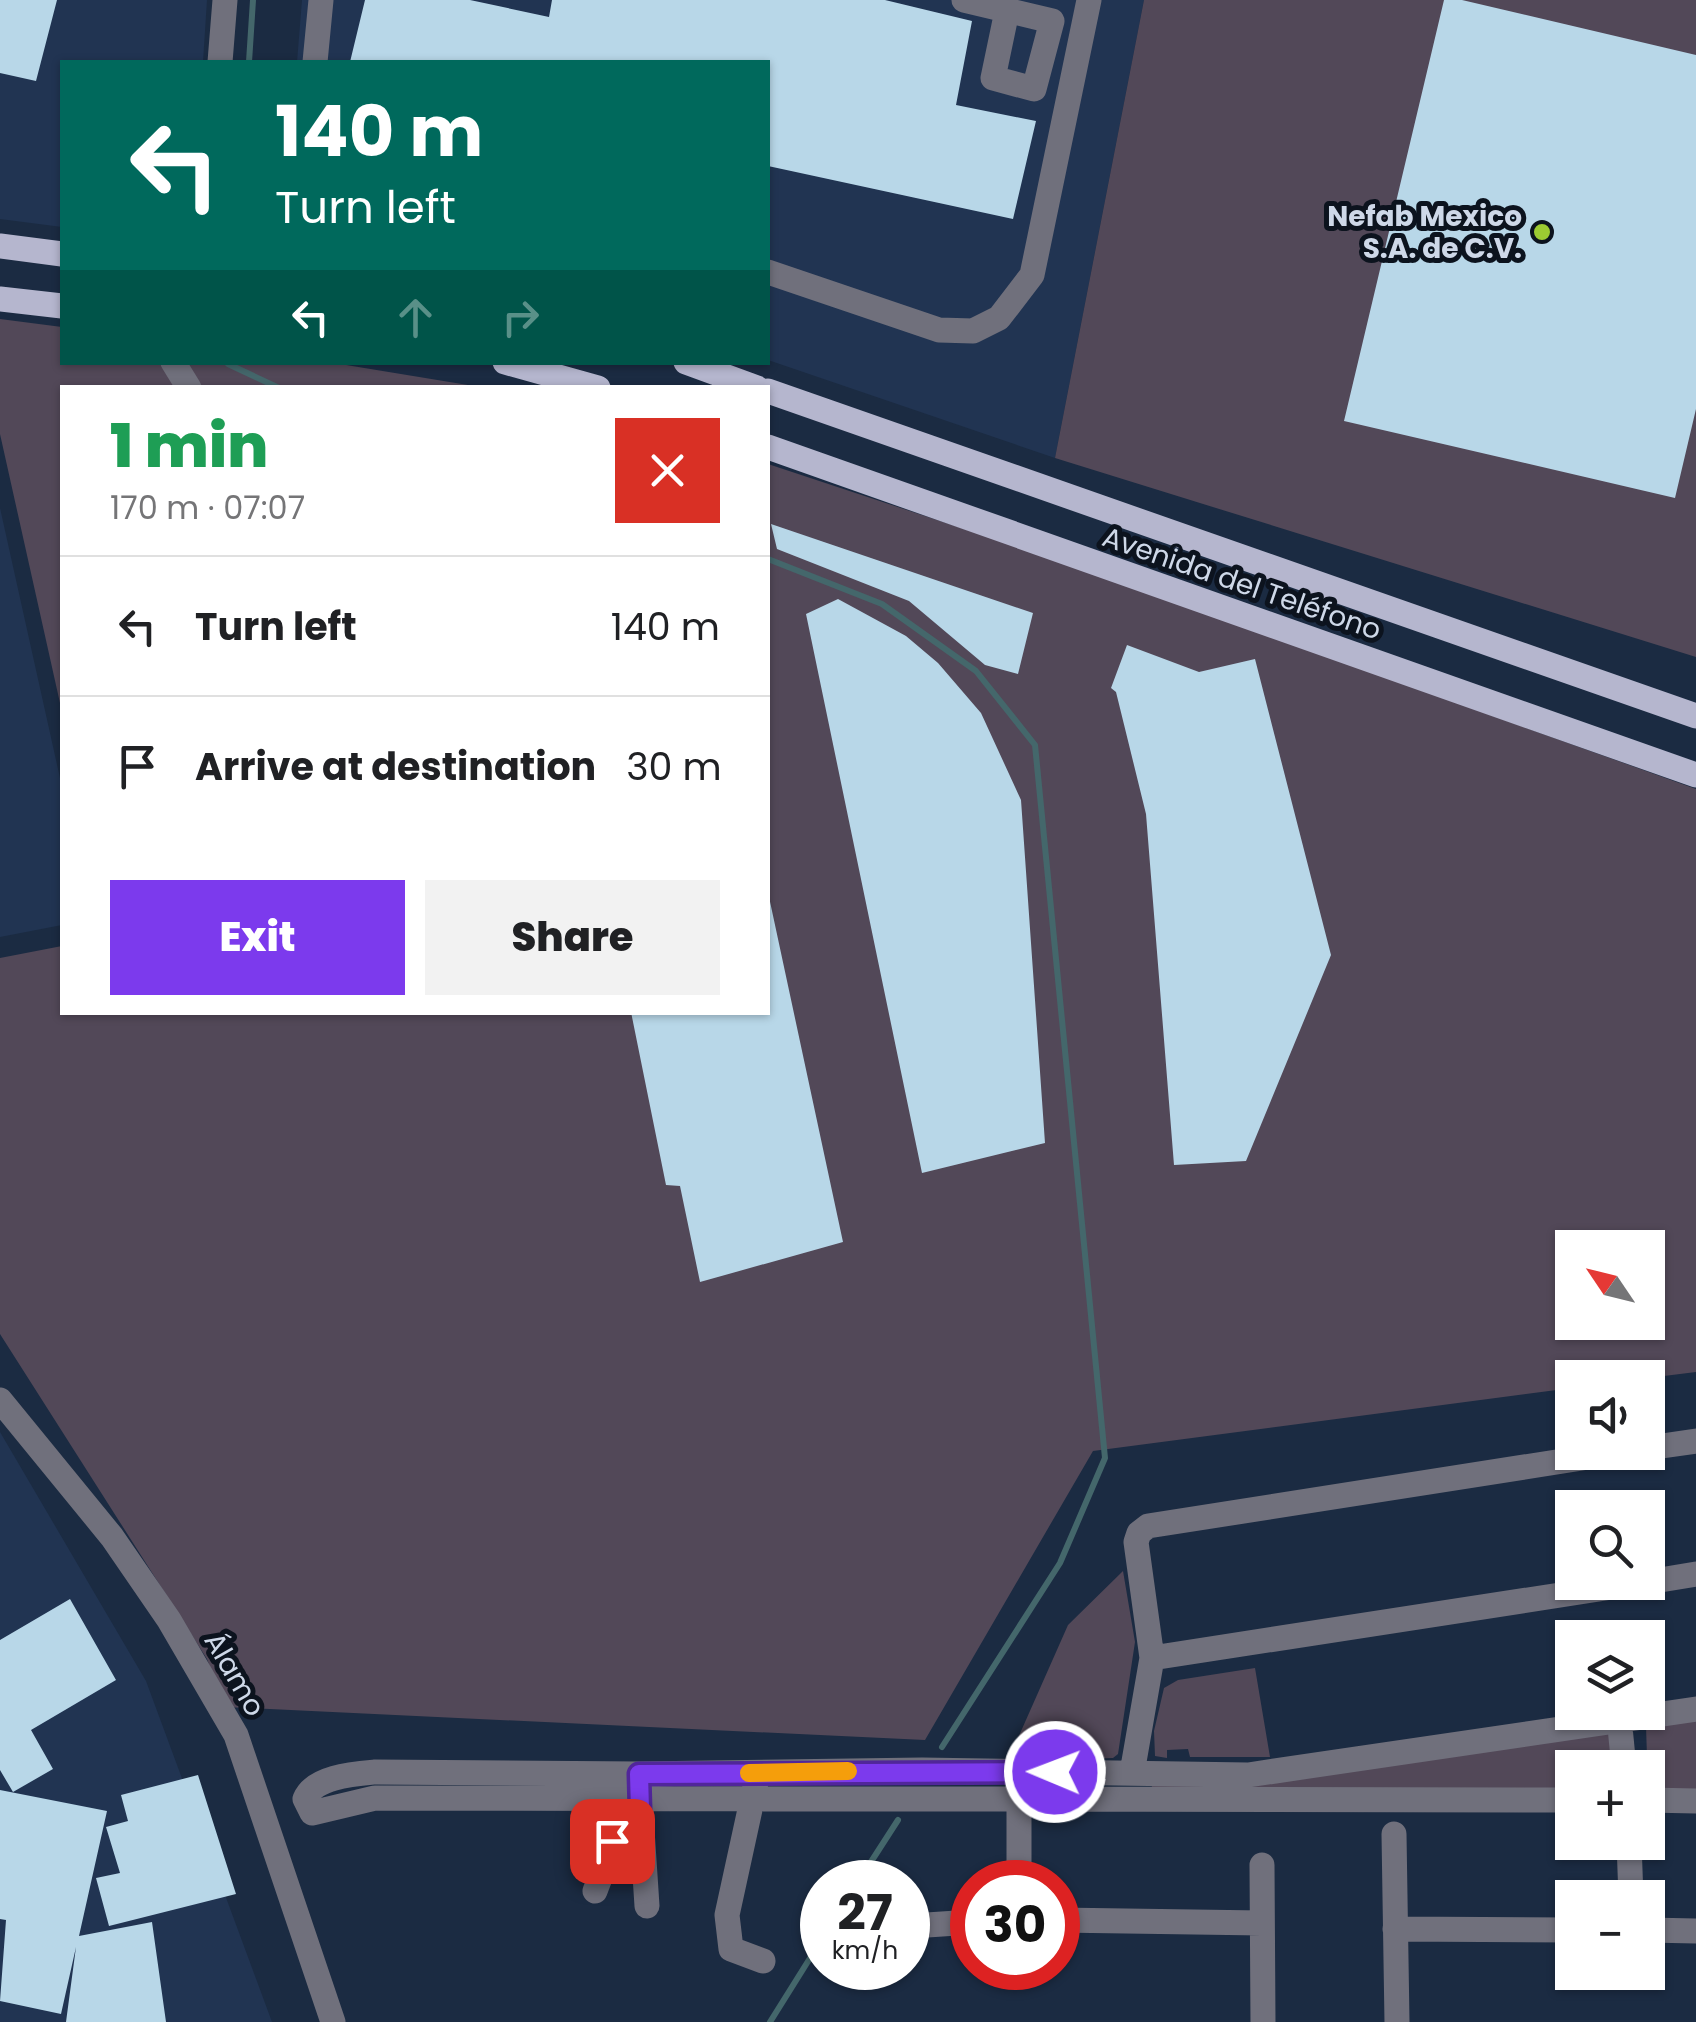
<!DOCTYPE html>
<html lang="en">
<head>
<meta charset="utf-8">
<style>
  :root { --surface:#fff; --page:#f2f2f2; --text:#202124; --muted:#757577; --line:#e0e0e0; --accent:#7c3aed }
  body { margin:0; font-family:Poppins,sans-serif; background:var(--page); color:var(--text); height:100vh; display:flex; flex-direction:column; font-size:38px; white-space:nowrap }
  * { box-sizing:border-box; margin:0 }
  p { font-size:32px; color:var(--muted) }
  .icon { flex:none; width:55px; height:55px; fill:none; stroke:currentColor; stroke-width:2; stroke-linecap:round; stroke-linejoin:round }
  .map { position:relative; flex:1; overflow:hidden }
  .side { position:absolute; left:60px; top:385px; width:710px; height:630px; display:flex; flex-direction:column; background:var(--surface); border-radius:0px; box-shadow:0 2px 8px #0004 }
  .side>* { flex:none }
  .guide { position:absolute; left:60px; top:60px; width:710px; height:305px; border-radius:0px; box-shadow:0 2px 8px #0004; background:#00695c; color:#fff; overflow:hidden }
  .needle { width:65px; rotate:305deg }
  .buttons { position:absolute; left:1555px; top:1230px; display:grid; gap:20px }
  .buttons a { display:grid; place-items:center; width:110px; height:110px; border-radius:0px; background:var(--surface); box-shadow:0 2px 8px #0004; font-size:50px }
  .speed { position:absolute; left:800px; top:1860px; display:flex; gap:20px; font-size:50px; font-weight:700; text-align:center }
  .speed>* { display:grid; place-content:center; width:130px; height:130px; border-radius:50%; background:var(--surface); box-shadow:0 2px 8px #0004; line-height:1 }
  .speed small { font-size:25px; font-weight:400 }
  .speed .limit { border:15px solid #d22; background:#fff; color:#111 }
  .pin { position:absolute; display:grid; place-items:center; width:85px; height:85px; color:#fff; margin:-42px; border-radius:20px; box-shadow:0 5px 15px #0006 }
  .me { position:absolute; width:110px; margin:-55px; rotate:271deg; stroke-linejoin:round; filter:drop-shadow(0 0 8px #0008) }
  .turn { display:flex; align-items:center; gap:35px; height:210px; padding:0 50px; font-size:45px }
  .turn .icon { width:130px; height:130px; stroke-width:2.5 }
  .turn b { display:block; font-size:70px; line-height:85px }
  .lanes { display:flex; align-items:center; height:95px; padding:0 50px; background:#0003; justify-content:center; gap:50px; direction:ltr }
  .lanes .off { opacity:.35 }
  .round { display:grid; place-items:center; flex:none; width:105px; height:105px; border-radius:0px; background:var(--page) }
  .summary { display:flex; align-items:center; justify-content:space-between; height:170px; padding:0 50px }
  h1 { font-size:60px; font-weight:800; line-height:75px; color:#1e9e55 }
  .cta { display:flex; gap:20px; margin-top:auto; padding:20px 50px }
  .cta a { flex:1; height:115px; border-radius:0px; background:var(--accent); color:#fff; font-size:40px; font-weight:800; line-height:115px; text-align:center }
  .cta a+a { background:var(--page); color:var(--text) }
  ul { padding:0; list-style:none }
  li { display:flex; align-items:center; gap:30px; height:140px; padding:0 50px; border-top:2px solid var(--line) }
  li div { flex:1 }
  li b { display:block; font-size:38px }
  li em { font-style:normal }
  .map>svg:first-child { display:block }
  .built { fill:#213452 }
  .green { fill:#524858; fill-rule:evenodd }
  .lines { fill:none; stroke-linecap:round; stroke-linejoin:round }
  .stream { stroke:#44676b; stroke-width:6 }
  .building { fill:#b8d7e8 }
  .minor { stroke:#70707c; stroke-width:25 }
  .major { stroke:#b5b6ce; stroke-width:25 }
  .route-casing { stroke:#51269a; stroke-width:25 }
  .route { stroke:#7c3aed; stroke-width:18 }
  .slow { stroke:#f59e0b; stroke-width:18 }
  .poi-dot { fill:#9cca32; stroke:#0c131e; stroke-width:4 }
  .labels { text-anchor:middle; stroke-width:10; stroke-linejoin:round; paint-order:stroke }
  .poi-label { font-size:28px; font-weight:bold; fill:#ced8e8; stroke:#0c131e; text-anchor:end }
  .street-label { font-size:28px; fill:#ced8e8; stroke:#0c131e }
</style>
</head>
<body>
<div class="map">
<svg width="1696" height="2022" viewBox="0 0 1696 2022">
  <rect width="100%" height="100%" fill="#1b2b42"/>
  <!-- built -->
  <path class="built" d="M 0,0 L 207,0 L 203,62 L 62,62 L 62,227 L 0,219 Z
    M 302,0 L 1144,0 L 1055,458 L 768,360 L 768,62 L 297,62 Z
    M 0,508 L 62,787 L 62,925 L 0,937 Z
    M 0,1432 L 146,1681 L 272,2022 L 0,2022 Z"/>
  <!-- green -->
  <path class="green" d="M 1144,0 L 1696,0 L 1696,657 L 1055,458 Z
    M 0,319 L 62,327 L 62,362 L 334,363 L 480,387 L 62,388 L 62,712 L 0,434 Z
    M 768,464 L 1076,566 L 1696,789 L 1696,1372 L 1648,1378 L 1572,1378 L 1572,1388 L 1093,1451 L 925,1740 L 225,1707 L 207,1659 L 0,1334 L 0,958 L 62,946 L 62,1012 L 768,1012 ZM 1572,1248 L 1648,1248 L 1648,1322 L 1572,1322 Z
    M 1123,1571 L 1135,1642 L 1118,1754 L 1113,1758 L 1021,1761 L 1018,1738 L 1068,1625 Z
    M 1255,1668 L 1270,1757 L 1190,1757 L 1188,1749 L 1167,1750 L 1167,1758 L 1155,1756 L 1154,1731 L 1164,1688 L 1178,1680 Z
    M 1696,1716 L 1696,1794 L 1648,1788 L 1646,1726 Z
    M 1608,1731 L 1615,1767 L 1572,1768 L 1572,1793 L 1153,1794 L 1151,1781 Z"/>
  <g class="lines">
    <!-- stream -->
    <path class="stream" d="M 249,62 L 253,0
      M 228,364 L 279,388
      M 768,559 L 882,604 L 976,671 L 1035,745 L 1105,1458 L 1060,1563 L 942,1747
      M 858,1882 L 898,1820
      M 770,2022 L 822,1939"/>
  </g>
  <!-- building -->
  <path class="building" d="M 0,0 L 57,0 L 36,81 L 0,73 Z
    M 365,0 L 470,0 L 549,17 L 552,0 L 885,0 L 972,21 L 956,105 L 1036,121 L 1013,219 L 768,166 L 768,62 L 350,62 Z
    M 1444,0 L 1462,0 L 1696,55 L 1696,409 L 1675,498 L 1344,421 Z
    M 771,524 L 1033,613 L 1018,674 L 985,665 L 909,601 L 777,549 Z
    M 838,599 L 906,636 L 938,663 L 981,713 L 1021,800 L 1045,1143 L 922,1173 L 806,614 Z
    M 1127,645 L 1199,672 L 1255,659 L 1331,955 L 1246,1161 L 1174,1165 L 1146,814 L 1116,692 L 1111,688 Z
    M 769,897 L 843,1242 L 700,1282 L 680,1186 L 666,1185 L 631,1012 L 768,1012 Z
    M 70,1599 L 116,1680 L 31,1730 L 53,1769 L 13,1792 L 0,1770 L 0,1640 Z
    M 198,1775 L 236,1894 L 109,1926 L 96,1878 L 120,1873 L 106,1827 L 128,1821 L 121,1795 Z
    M 0,1790 L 107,1811 L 79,1936 L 152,1922 L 166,2022 L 66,2022 L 76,1947 L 61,2014 L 0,2001 L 6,1920 L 0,1919 Z"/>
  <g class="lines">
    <!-- minor -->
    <path class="minor" d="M 964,0 L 1052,21 L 1034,89 L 993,78 L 1007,11
      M 220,62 L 225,0
      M 315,62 L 321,0
      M 768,272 L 939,330 L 973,331 L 999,318 L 1032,275 L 1089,0
      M 173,362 L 189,388
      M 0,1400 L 112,1537 L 169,1620 L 236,1735 L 333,2022
      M 1648,1448 L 1696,1441
      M 1648,1582 L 1696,1574
      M 1152,1658 L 1644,1582
      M 1619,1717 L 1624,1768
      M 1132,1773 L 1152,1658 L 1136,1542 L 1139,1533 L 1148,1526 L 1620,1452
      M 756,1782 L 727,1915 L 731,1949 L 763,1961
      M 639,1784 L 647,1906
      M 1019,1798 L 1019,1882
      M 1572,1800 L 375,1798 L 312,1813 L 305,1799 C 314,1777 353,1774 375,1772 L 639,1774 L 922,1770 L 1248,1775 L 1696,1709
      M 1648,1800 L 1696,1801
      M 1394,1834 L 1397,2022
      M 1629,1842 L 1631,1898
      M 1262,1865 L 1263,2022
      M 595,1891 L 623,1818 L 640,1810
      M 1058,1920 L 1262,1923
      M 912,1926 L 972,1922
      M 1395,1929 L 1572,1930
      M 1648,1930 L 1696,1931"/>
    <!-- major -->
    <path class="major" d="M 0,246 L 62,254
      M 0,299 L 62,306
      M 505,362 L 598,388
      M 686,362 L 757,388
      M 768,391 L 1696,716
      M 768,447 L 1696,775"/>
  </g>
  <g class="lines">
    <defs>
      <path id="route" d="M 612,1841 L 624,1818 L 640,1810 L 639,1774 L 1055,1772"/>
    </defs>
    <!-- route casing -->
    <use href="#route" class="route-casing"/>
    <!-- route -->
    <use href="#route" class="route"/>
    <!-- slow -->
    <path class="slow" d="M 749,1773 L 848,1771"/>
  </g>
  <!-- markers -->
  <circle class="poi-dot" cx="1542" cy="232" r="10"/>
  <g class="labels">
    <!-- poi labels -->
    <g class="poi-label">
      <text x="1522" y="226">Nefab Mexico<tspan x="1522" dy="32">S.A. de C.V.</tspan></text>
    </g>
    <!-- street labels -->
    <g class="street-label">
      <text transform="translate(1242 583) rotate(19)" y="10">Avenida del Teléfono</text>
      <text transform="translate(235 1674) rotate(60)" y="10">Álamo</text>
    </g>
  </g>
</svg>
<div class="buttons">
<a><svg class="needle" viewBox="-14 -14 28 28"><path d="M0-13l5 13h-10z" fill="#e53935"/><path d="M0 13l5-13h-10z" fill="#757577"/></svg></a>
<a><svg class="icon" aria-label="sound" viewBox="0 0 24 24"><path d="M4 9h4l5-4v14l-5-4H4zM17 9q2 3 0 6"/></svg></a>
<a><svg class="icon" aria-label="search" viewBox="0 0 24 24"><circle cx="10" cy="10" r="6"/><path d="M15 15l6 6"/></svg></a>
<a><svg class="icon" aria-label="layers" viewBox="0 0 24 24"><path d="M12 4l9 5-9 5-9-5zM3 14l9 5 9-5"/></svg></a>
<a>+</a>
<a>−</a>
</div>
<div class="speed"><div>27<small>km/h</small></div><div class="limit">30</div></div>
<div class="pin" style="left:612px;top:1841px;background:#d93025"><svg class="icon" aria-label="arrive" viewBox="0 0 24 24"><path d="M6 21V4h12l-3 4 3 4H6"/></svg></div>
<svg class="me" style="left:1055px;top:1772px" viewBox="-20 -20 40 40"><circle r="17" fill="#7c3aed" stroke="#fff" stroke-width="3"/><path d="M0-11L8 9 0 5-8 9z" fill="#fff"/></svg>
<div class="guide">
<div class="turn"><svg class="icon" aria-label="left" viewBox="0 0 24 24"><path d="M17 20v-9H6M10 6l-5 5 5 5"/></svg><div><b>140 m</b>Turn left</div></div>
<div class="lanes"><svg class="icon" aria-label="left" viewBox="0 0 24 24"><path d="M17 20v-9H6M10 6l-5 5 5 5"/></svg><svg class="icon off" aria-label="ahead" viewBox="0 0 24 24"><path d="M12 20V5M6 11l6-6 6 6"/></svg><svg class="icon off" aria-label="right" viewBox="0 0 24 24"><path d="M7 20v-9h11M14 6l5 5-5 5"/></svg></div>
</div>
<section class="side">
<div class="summary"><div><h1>1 min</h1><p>170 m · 07:07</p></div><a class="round" style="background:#d93025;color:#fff"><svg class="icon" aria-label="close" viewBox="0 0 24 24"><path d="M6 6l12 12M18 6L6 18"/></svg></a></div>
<ul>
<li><svg class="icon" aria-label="left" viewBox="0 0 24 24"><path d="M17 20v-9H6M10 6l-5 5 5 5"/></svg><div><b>Turn left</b></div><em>140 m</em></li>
<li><svg class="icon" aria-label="arrive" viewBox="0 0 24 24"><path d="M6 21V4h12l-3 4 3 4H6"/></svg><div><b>Arrive at destination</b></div><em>30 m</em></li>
</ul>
<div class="cta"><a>Exit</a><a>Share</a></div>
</section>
</div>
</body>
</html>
